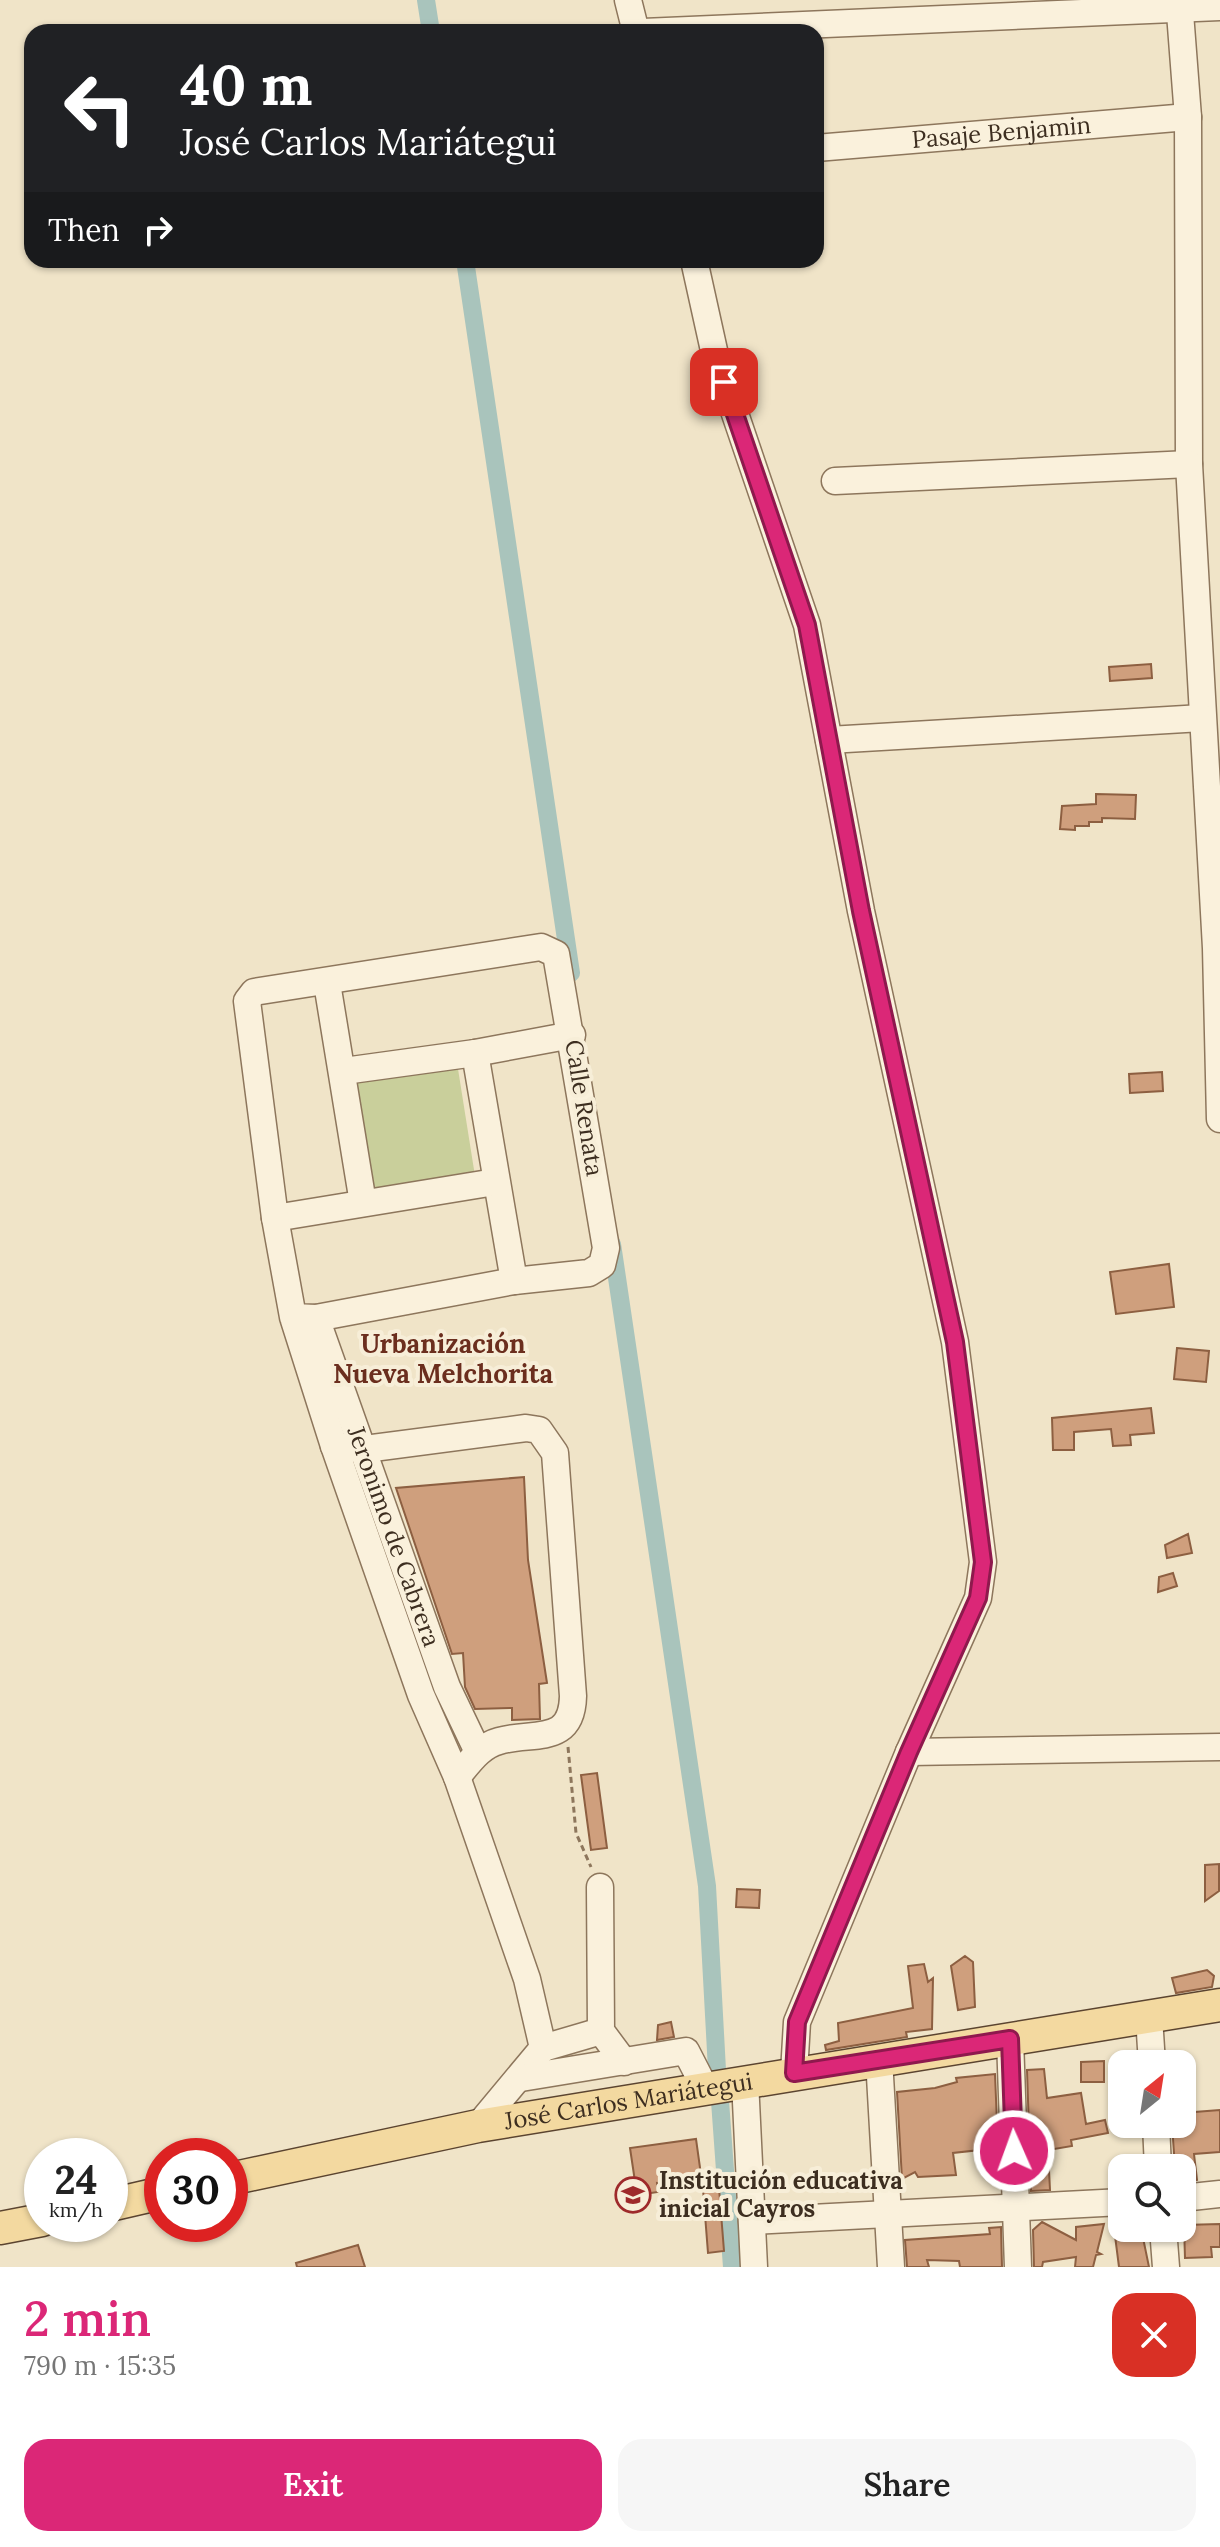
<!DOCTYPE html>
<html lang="en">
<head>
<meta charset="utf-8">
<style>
  :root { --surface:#fff; --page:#f6f6f6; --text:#222; --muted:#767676; --accent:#db2777 }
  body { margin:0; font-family:Lora,serif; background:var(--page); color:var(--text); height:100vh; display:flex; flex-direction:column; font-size:30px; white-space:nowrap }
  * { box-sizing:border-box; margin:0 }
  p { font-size:26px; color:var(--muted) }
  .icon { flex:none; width:44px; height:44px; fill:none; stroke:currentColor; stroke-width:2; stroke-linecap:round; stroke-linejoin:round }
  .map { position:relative; height:2267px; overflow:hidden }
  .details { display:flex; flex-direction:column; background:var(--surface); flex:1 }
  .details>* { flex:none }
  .top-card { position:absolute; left:24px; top:24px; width:800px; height:244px; border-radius:24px; box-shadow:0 2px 6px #0004; background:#202124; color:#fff; overflow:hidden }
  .needle { width:52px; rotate:30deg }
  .buttons { position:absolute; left:1108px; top:2050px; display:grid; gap:16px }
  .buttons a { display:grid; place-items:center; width:88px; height:88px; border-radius:16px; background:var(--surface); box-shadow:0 2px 6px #0004; font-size:40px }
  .speed { position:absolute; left:24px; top:2138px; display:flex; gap:16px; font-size:40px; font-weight:700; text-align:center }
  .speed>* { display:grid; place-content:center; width:104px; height:104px; border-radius:50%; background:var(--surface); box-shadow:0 2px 6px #0004; line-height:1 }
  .speed small { font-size:20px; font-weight:400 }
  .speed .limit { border:12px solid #d22; background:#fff; color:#111 }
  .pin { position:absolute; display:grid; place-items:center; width:68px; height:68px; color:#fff; margin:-34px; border-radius:16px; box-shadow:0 4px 12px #0006 }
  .me { position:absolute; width:88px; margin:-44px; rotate:358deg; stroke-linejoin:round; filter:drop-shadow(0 0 6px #0008) }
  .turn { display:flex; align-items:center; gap:28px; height:168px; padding:0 24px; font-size:36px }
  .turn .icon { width:104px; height:104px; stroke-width:2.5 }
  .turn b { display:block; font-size:56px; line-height:68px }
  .then { display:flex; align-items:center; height:76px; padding:0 24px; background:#0003; gap:16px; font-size:30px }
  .round { display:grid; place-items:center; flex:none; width:84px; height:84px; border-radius:24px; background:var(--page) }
  .headline { display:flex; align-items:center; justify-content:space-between; height:136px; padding:0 24px }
  h1 { font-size:48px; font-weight:600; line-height:60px; color:var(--accent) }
  .primary-button { display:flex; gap:16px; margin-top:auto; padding:16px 24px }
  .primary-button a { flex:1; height:92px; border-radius:24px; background:var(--accent); color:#fff; font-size:32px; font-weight:600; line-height:92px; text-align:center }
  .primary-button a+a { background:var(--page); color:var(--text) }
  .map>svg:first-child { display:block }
  .green { fill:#c9cf9b }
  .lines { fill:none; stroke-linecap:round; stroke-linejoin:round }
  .canal { stroke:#a9c4bc; stroke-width:18 }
  .building { fill:#cf9f7d; stroke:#8d5f41; stroke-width:2 }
  .minor-casing { stroke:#8d765c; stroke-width:29 }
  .major-casing { stroke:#5b4430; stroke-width:35 }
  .path { stroke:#8d765c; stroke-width:3; stroke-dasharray:6 4; stroke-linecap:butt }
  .minor { stroke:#faf1dc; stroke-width:26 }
  .major { stroke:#f3d9a0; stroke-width:32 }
  .route-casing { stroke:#8e194d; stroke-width:20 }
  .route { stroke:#db2777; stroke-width:14 }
  .labels { text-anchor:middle; stroke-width:8; stroke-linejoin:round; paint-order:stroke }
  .street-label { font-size:24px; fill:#3d2e20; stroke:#f7eed8 }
  .poi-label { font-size:24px; font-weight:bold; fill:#3d2e20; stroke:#f7eed8; text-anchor:start }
  .neighbourhood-label { font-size:26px; font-weight:bold; fill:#6b2e1e; stroke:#f7eed8 }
</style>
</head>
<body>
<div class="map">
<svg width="1220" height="2267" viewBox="0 0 1220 2267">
  <rect width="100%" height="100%" fill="#f0e4c8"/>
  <!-- green -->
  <path class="green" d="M 449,1063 L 458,1069 L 475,1176 L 359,1200 L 341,1082 Z"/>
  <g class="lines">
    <!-- canal -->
    <path class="canal" d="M 426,0 L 431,32
      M 465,260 L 571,973
      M 612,1244 L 707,1886 L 717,2070
      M 720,2101 L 732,2267"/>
  </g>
  <!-- building -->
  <path class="building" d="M 1151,664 L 1152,678 L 1110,681 L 1109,667 Z
    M 1096,794 L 1136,795 L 1135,819 L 1102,818 L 1102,822 L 1089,822 L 1089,826 L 1075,826 L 1075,830 L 1060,829 L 1062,806 L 1096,804 Z
    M 1162,1072 L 1163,1091 L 1130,1093 L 1129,1074 Z
    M 1169,1264 L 1174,1307 L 1116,1314 L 1110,1272 Z
    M 1177,1348 L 1209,1351 L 1206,1382 L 1174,1379 Z
    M 1151,1408 L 1154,1433 L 1130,1435 L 1131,1445 L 1113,1446 L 1111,1429 L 1074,1432 L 1074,1450 L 1053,1450 L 1052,1418 Z
    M 524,1477 L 528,1560 L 547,1683 L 539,1684 L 540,1719 L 512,1720 L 512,1708 L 475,1709 L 465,1687 L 463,1653 L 452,1654 L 396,1488 Z
    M 1188,1534 L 1192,1553 L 1167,1558 L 1165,1545 Z
    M 1173,1573 L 1177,1586 L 1158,1592 L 1159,1577 Z
    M 597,1773 L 607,1848 L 591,1850 L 581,1775 Z
    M 1219,1864 L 1219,1891 L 1205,1901 L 1205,1865 Z
    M 737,1889 L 760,1890 L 759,1908 L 736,1907 Z
    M 965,1956 L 973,1962 L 975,2007 L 958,2010 L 951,1966 Z
    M 924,1964 L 928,1982 L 933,1978 L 932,2029 L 906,2032 L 907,2037 L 826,2050 L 825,2045 L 839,2041 L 838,2023 L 913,2008 L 908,1966 Z
    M 1207,1970 L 1214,1976 L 1212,1987 L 1176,1993 L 1172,1978 Z
    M 671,2022 L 674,2037 L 657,2040 L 658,2025 Z
    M 1104,2061 L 1104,2082 L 1081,2082 L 1081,2062 Z
    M 1044,2069 L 1047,2098 L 1081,2093 L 1086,2124 L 1105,2120 L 1108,2133 L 1071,2140 L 1072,2146 L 1048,2150 L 1050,2190 L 1031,2191 L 1027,2070 Z
    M 995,2074 L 998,2148 L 953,2153 L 956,2175 L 918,2177 L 915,2172 L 902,2179 L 897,2092 L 935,2088 L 957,2082 L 956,2078 Z
    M 1220,2110 L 1220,2152 L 1194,2154 L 1197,2180 L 1182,2182 L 1182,2168 L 1175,2168 L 1172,2124 L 1182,2124 L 1182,2113 Z
    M 696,2139 L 703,2189 L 657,2183 L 658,2192 L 637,2195 L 630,2148 Z
    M 719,2188 L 724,2251 L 708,2253 L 703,2189 Z
    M 1042,2222 L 1076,2240 L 1076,2227 L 1104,2224 L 1097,2252 L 1101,2254 L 1096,2255 L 1093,2267 L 1075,2267 L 1076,2257 L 1043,2262 L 1042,2267 L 1034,2267 L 1033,2230 Z
    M 1220,2224 L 1220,2247 L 1211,2247 L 1212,2257 L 1185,2258 L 1184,2225 Z
    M 1001,2227 L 1002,2267 L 960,2267 L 959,2261 L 927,2260 L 929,2267 L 907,2267 L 905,2240 L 990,2234 L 989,2228 Z
    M 1114,2228 L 1141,2228 L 1149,2267 L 1119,2267 Z
    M 358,2245 L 365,2267 L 297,2267 L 296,2263 Z"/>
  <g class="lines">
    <defs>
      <g id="minor">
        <path d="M 628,0 L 636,32"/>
        <path d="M 1179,0 L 1188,117 L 1189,464 L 1216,948 L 1220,1119"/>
        <path d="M 643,32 L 1220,7"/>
        <path id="s1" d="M 816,148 L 1188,117"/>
        <path d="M 694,260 L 715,355 L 807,625 L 861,911 L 955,1342 L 983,1562 L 978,1598 L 909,1752 L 797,2022 L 794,2073"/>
        <path d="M 835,481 L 1189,464"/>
        <path d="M 829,740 L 1202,718"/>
        <path d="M 327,983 L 363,1203"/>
        <path d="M 475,1053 L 514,1281"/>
        <path d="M 344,1071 L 475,1053 L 572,1035"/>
        <path d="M 275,1218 L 495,1182"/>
        <path d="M 293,1317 L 316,1318 L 514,1281 L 589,1273 L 602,1265 L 606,1248 L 556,954 L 541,947 L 254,992 L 247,1001 L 275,1218 L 293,1317 L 334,1446 L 421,1695 L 457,1777 L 527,1979 L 543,2048 L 478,2126"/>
        <path id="s2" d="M 316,1318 L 447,1687 L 478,1752"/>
        <path d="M 334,1446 L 365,1449 L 526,1428 L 539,1430 L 555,1453 L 573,1696 C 572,1746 534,1731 499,1741 C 480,1746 469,1763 457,1777"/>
        <path d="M 909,1752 L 1220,1747"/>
        <path d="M 600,1887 L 601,2031 L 624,2062"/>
        <path d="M 1149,2017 L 1152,2064"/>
        <path d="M 1010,2039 L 1018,2267"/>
        <path d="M 543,2048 L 601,2031"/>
        <path d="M 879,2059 L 891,2267"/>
        <path d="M 521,2078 L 686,2051 L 705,2088"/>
        <path d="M 745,2081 L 754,2267"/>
        <path d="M 1156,2124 L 1158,2168"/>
        <path d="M 1182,2198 L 1220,2194"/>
        <path d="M 752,2221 L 1122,2202"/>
        <path d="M 1163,2228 L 1166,2267"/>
      </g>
      <g id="major">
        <path id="s3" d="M 230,2179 L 478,2126 L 1220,2005"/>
        <path d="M 110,2205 L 162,2193"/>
        <path d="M 0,2228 L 42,2220"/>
      </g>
    </defs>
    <!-- minor casing -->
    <use href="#minor" class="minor-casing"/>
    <!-- major casing -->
    <use href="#major" class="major-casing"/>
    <!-- path -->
    <path class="path" d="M 568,1747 L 576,1833 L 591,1867"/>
    <!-- minor -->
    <use href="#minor" class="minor"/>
    <!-- major -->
    <use href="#major" class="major"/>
  </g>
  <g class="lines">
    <defs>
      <path id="route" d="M 724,382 L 807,625 L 861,911 L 955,1342 L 983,1562 L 978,1598 L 909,1752 L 797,2022 L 794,2073 L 1010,2039 L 1014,2151"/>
    </defs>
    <!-- route casing -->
    <use href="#route" class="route-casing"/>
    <!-- route -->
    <use href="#route" class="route"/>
  </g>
  <!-- icons -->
  <defs>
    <symbol id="school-ring" viewBox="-11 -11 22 22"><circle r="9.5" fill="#f7eed8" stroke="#9e2a2b" stroke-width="1.5"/><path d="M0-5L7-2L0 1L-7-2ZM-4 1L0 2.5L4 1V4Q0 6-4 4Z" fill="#9e2a2b"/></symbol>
  </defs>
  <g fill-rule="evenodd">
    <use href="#school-ring" x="613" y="2175" width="40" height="40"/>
  </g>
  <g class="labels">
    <!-- street labels -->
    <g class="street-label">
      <text dy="8" stroke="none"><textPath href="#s1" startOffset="186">Pasaje Benjamin</textPath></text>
      <text transform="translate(584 1108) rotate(81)" y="8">Calle Renata</text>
      <text dy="8" stroke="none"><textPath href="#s2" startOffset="232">Jeronimo de Cabrera</textPath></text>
      <text dy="8" stroke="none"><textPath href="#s3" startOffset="406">José Carlos Mariátegui</textPath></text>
    </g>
    <!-- poi labels -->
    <g class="poi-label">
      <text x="659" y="2189">Institución educativa<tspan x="659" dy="28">inicial Cayros</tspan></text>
    </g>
    <!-- neighbourhood labels -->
    <g class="neighbourhood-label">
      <text x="443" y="1353">Urbanización<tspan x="443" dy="30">Nueva Melchorita</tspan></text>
    </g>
  </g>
</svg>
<div class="buttons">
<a><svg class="needle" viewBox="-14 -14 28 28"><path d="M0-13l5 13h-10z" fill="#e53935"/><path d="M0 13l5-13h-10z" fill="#767676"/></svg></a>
<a><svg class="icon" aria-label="search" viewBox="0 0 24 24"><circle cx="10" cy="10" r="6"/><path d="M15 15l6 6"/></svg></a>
</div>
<div class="speed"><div>24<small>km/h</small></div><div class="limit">30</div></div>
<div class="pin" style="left:724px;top:382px;background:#d93025"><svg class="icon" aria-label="arrive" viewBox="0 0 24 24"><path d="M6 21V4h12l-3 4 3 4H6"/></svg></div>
<svg class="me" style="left:1014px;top:2151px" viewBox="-20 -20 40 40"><circle r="17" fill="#db2777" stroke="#fff" stroke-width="3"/><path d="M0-11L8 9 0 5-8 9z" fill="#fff"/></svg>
<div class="top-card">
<div class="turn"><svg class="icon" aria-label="left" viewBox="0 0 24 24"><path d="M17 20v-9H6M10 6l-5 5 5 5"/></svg><div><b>40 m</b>José Carlos Mariátegui</div></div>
<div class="then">Then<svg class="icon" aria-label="right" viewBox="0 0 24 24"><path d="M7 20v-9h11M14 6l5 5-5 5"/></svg></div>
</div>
</div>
<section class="details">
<div class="headline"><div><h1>2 min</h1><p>790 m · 15:35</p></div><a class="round" style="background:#d93025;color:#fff"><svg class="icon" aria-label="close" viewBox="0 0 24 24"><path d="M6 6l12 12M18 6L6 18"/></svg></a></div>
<div class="primary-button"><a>Exit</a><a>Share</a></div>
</section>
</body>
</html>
